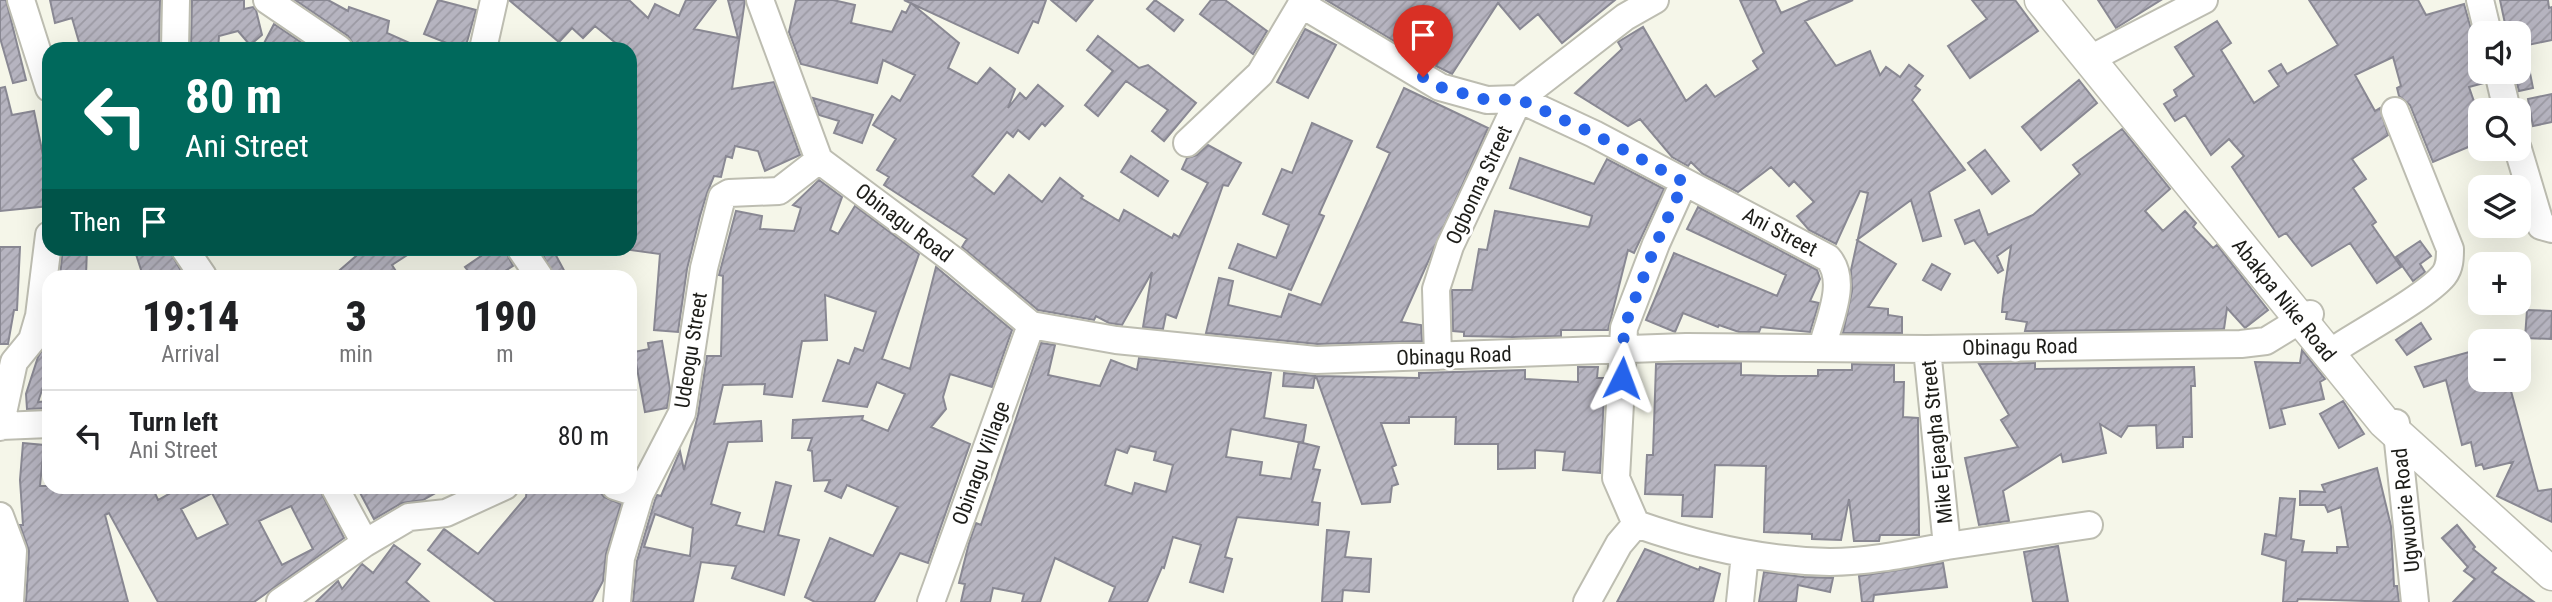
<!DOCTYPE html>
<html lang="en">
<head>
<meta charset="utf-8">
<style>
  :root { --surface:#fff; --page:#f6f6f6; --text:#202124; --muted:#757577; --line:#e0e0e0 }
  body { margin:0; font-family:"Roboto Condensed",sans-serif; background:var(--page); color:var(--text); height:100vh; display:flex; flex-direction:column; font-size:26px; white-space:nowrap }
  * { box-sizing:border-box; margin:0 }
  p { font-size:23px; color:var(--muted) }
  .icon { flex:none; width:38px; height:38px; fill:none; stroke:currentColor; stroke-width:2; stroke-linecap:round; stroke-linejoin:round }
  .map { position:relative; flex:1; overflow:hidden }
  .side { position:absolute; left:42px; top:270px; width:595px; height:224px; display:flex; flex-direction:column; background:var(--surface); border-radius:21px; box-shadow:0 7px 28px #0002 }
  .side>* { flex:none }
  .top-card { position:absolute; left:42px; top:42px; width:595px; height:214px; border-radius:21px; box-shadow:0 7px 28px #0002; background:#00695c; color:#fff; overflow:hidden }
  .tools { position:absolute; left:2468px; top:21px; display:grid; gap:14px }
  .tools a { display:grid; place-items:center; width:63px; height:63px; border-radius:14px; background:var(--surface); box-shadow:0 7px 28px #0002; font-size:35px }
  .pin { position:absolute; display:grid; place-items:center; width:60px; height:60px; color:#fff; margin:-72px -30px; border-radius:50% 50% 50% 0; rotate:-45deg; box-shadow:0 0 7px #0007 }
  .pin .icon { rotate:45deg }
  .me { position:absolute; width:77px; margin:-38px; rotate:3deg; stroke-linejoin:round; filter:drop-shadow(0 0 5px #0008) }
  .turn { display:flex; align-items:center; gap:24px; height:147px; padding:0 28px; font-size:32px }
  .turn .icon { width:91px; height:91px; stroke-width:2.5 }
  .turn b { display:block; font-size:49px; line-height:60px }
  .then { display:flex; align-items:center; height:66px; padding:0 28px; background:#0003; gap:14px; font-size:26px }
  .eta { display:flex; justify-content:space-evenly; align-items:center; height:119px; text-align:center }
  .eta b { font-size:42px; font-weight:800; line-height:49px }
  ul { padding:0; list-style:none }
  li { display:flex; align-items:center; gap:21px; height:91px; padding:0 28px; border-top:2px solid var(--line) }
  li div { flex:1 }
  li b { display:block; font-size:26px }
  li em { font-style:normal }
  .map>svg:first-child { display:block }
  .building { fill:url(#building-hatch); stroke:#898893; stroke-width:2; fill-rule:evenodd }
  .lines { fill:none; stroke-linecap:round; stroke-linejoin:round }
  .minor-casing { stroke:#bdbdb1; stroke-width:30 }
  .major-casing { stroke:#bdbdb1; stroke-width:35 }
  .minor { stroke:#fff; stroke-width:26 }
  .major { stroke:#fff; stroke-width:32 }
  .route { stroke:#2563eb; stroke-width:12; stroke-dasharray:0 21.6 }
  .labels { text-anchor:middle; stroke-width:6; stroke-linejoin:round; paint-order:stroke }
  .street-label { font-size:21px; fill:#1d1d19; stroke:#fff }
</style>
</head>
<body>
<div class="map">
<svg width="2552" height="602" viewBox="0 0 2552 602">
  <defs>
    <pattern id="building-hatch" width="6" height="6" patternUnits="userSpaceOnUse" patternTransform="scale(1.75)"><rect width="6" height="6" fill="#b6b4c0"/><path d="M-1 1l2-2M0 6l6-6M5 7l2-2" fill="none" stroke="#9c9aa4"/></pattern>
  </defs>
  <rect width="100%" height="100%" fill="#f5f6e9"/>
  <!-- building -->
  <path class="building" d="M 0,0 L 6,0 L 26,80 L 13,83 L 0,38 Z
    M 50,0 L 160,0 L 159,49 L 81,49 L 72,18 L 55,23 Z
    M 192,0 L 244,0 L 244,9 L 253,7 L 256,10 L 262,35 L 250,45 L 238,31 L 219,36 L 218,49 L 191,49 Z
    M 295,0 L 328,0 L 348,11 L 349,7 L 389,21 L 387,33 L 423,49 L 366,49 L 354,45 L 348,36 Z
    M 438,0 L 476,10 L 465,49 L 445,49 L 447,43 L 424,34 Z
    M 509,0 L 629,0 L 648,18 L 655,4 L 679,16 L 686,0 L 716,0 L 694,29 L 738,38 L 728,0 L 745,0 L 732,89 L 774,82 L 800,155 L 765,171 L 758,151 L 735,146 L 732,158 L 726,156 L 721,177 L 714,176 L 707,193 L 700,216 L 687,269 L 678,332 L 654,330 L 660,254 L 630,250 L 633,201 L 630,201 L 630,49 L 623,49 L 595,26 L 583,38 L 572,28 L 559,42 Z
    M 796,0 L 833,0 L 855,5 L 851,23 L 892,32 L 902,11 L 906,13 L 911,3 L 959,43 L 948,68 L 977,84 L 990,68 L 1015,89 L 1008,108 L 1020,93 L 1026,99 L 1038,85 L 1063,106 L 1045,126 L 1042,123 L 1029,139 L 1018,130 L 1013,137 L 1007,132 L 972,176 L 994,194 L 1009,175 L 1042,202 L 1060,178 L 1083,196 L 1081,198 L 1119,221 L 1124,210 L 1172,238 L 1174,234 L 1179,237 L 1208,183 L 1182,169 L 1187,158 L 1197,155 L 1208,145 L 1241,163 L 1228,186 L 1223,185 L 1176,318 L 1166,314 L 1163,329 L 1143,327 L 1152,272 L 1122,325 L 1109,323 L 1096,316 L 1094,320 L 1038,310 L 962,247 L 967,239 L 884,185 L 889,177 L 877,170 L 896,139 L 873,125 L 892,96 L 900,101 L 915,75 L 883,60 L 877,83 L 801,64 L 789,32 Z
    M 904,0 L 1046,0 L 1038,23 L 1033,21 L 1018,53 Z
    M 1051,0 L 1093,0 L 1076,21 Z
    M 1155,0 L 1183,20 L 1174,31 L 1147,9 Z
    M 1211,0 L 1225,0 L 1267,31 L 1253,54 L 1200,14 Z
    M 1326,0 L 1615,0 L 1562,43 L 1538,14 L 1520,29 L 1498,3 L 1452,74 L 1436,66 L 1441,54 L 1419,40 L 1415,46 L 1408,42 L 1404,47 Z
    M 1740,0 L 1775,0 L 1781,13 L 1811,0 L 1853,0 L 1805,21 L 1836,66 L 1870,51 L 1880,75 L 1886,67 L 1900,77 L 1909,65 L 1923,76 L 1915,86 L 1920,90 L 1912,100 L 1965,170 L 1929,192 L 1941,236 L 1923,241 L 1911,200 L 1857,240 L 1896,264 L 1868,307 L 1888,309 L 1888,315 L 1902,317 L 1902,333 L 1843,333 L 1852,291 L 1851,270 L 1868,193 L 1860,191 L 1836,244 L 1809,230 L 1797,216 L 1814,202 L 1794,181 L 1789,186 L 1771,167 L 1738,192 L 1703,174 L 1691,162 L 1688,166 L 1672,157 L 1640,119 L 1628,126 L 1575,93 L 1622,49 L 1618,42 L 1643,27 L 1686,101 L 1706,85 L 1715,97 L 1758,69 L 1753,61 L 1764,53 Z
    M 1972,0 L 2015,0 L 2038,31 L 1970,78 L 1948,46 L 1987,19 Z
    M 2098,0 L 2161,0 L 2116,28 Z
    M 2309,0 L 2418,0 L 2426,15 L 2464,4 L 2480,61 L 2480,72 L 2483,72 L 2484,83 L 2469,87 L 2480,119 L 2480,142 L 2433,162 L 2410,105 L 2399,96 L 2397,88 L 2401,86 L 2393,57 L 2355,75 L 2375,111 L 2380,108 L 2388,135 L 2352,159 L 2366,179 L 2353,188 L 2376,222 L 2372,225 L 2401,267 L 2377,283 L 2350,243 L 2312,266 L 2286,233 L 2279,237 L 2232,167 L 2244,156 L 2229,139 L 2211,155 L 2185,115 L 2175,121 L 2164,104 L 2177,96 L 2174,90 L 2194,76 L 2175,47 L 2217,21 L 2231,43 L 2221,50 L 2254,103 L 2279,86 L 2269,71 L 2281,64 L 2287,74 L 2338,45 Z
    M 2500,0 L 2548,0 L 2549,8 L 2552,7 L 2552,40 L 2518,47 L 2518,33 L 2507,33 Z
    M 274,24 L 311,49 L 261,49 Z
    M 1305,29 L 1336,45 L 1308,98 L 1277,82 Z
    M 1098,36 L 1139,68 L 1148,65 L 1196,103 L 1164,141 L 1152,131 L 1168,110 L 1126,81 L 1098,116 L 1085,105 L 1113,71 L 1087,50 Z
    M 2529,68 L 2533,88 L 2519,91 L 2514,72 Z
    M 2079,80 L 2097,103 L 2041,150 L 2022,127 Z
    M 5,87 L 12,115 L 34,111 L 46,170 L 49,206 L 0,211 L 0,88 Z
    M 1404,88 L 1488,128 L 1401,322 L 1421,325 L 1422,341 L 1317,344 L 1206,333 L 1219,278 L 1233,281 L 1228,305 L 1281,317 L 1289,294 L 1321,305 L 1390,153 L 1377,147 Z
    M 2552,94 L 2552,122 L 2533,126 L 2528,99 Z
    M 813,98 L 873,115 L 862,143 L 834,133 L 839,121 L 819,115 Z
    M 1312,123 L 1352,141 L 1319,214 L 1324,216 L 1291,290 L 1229,268 L 1238,244 L 1276,258 L 1289,225 L 1263,214 L 1282,169 L 1292,173 Z
    M 2122,129 L 2170,189 L 2145,211 L 2163,231 L 2185,211 L 2196,223 L 2193,227 L 2213,248 L 2217,245 L 2268,310 L 2245,328 L 2227,308 L 2224,329 L 2025,331 L 2027,322 L 2006,319 L 2007,312 L 2002,312 L 2003,299 L 2011,246 L 1997,256 L 2003,270 L 1998,273 L 1974,240 L 1965,244 L 1955,220 L 1979,210 L 1988,235 L 2033,215 L 2080,174 L 2073,165 Z
    M 1985,150 L 2009,181 L 1992,194 L 1968,163 Z
    M 1131,156 L 1168,181 L 1158,196 L 1121,172 Z
    M 1520,158 L 1594,184 L 1607,159 L 1664,189 L 1634,253 L 1628,250 L 1608,330 L 1561,330 L 1561,336 L 1513,337 L 1464,336 L 1464,332 L 1453,331 L 1452,290 L 1472,290 L 1479,249 L 1487,250 L 1495,211 L 1589,227 L 1592,216 L 1510,188 Z
    M 819,180 L 842,197 L 830,230 L 838,234 L 855,206 L 919,254 L 882,359 L 910,369 L 936,267 L 1012,330 L 992,387 L 950,374 L 943,397 L 946,409 L 931,427 L 970,444 L 928,563 L 900,553 L 874,602 L 815,602 L 805,597 L 830,538 L 873,556 L 898,507 L 847,485 L 841,498 L 825,491 L 830,480 L 814,481 L 812,451 L 808,450 L 812,438 L 792,438 L 793,420 L 863,416 L 862,420 L 888,431 L 905,394 L 877,382 L 867,407 L 823,401 L 838,360 L 849,364 L 855,348 L 863,351 L 876,312 L 825,295 L 827,340 L 802,341 L 792,397 L 764,394 L 765,384 L 723,385 L 714,424 L 761,421 L 762,441 L 728,442 L 711,504 L 740,513 L 736,525 L 764,532 L 776,482 L 791,486 L 778,535 L 799,540 L 784,595 L 732,578 L 736,566 L 701,562 L 693,602 L 633,602 L 637,561 L 655,500 L 657,495 L 661,496 L 680,451 L 684,470 L 698,415 L 707,356 L 721,356 L 723,276 L 719,275 L 736,211 L 762,216 L 760,229 L 794,231 L 801,208 L 793,205 ZM 655,514 L 693,528 L 690,556 L 644,547 Z
    M 1698,207 L 1817,270 L 1820,279 L 1810,301 L 1819,303 L 1810,332 L 1761,327 L 1759,332 L 1739,332 L 1719,325 L 1718,327 L 1683,313 L 1675,332 L 1646,320 L 1674,253 L 1777,296 L 1786,275 L 1687,229 Z
    M 2420,241 L 2431,256 L 2420,264 L 2425,272 L 2413,281 L 2396,257 Z
    M 0,247 L 20,247 L 17,310 L 14,310 L 8,344 L 0,344 Z
    M 63,248 L 87,248 L 86,276 L 60,276 Z
    M 134,248 L 168,248 L 184,276 L 143,276 Z
    M 350,248 L 418,248 L 392,265 L 399,276 L 333,276 L 356,256 Z
    M 475,248 L 504,248 L 513,266 L 497,276 L 472,276 L 465,267 L 481,256 Z
    M 539,248 L 552,248 L 567,276 L 554,276 Z
    M 1932,264 L 1950,274 L 1941,290 L 1923,280 Z
    M 2527,310 L 2552,311 L 2551,339 L 2525,338 Z
    M 2421,323 L 2431,339 L 2407,355 L 2396,340 Z
    M 49,338 L 49,369 L 38,402 L 49,401 L 49,408 L 27,409 L 26,394 L 38,357 Z
    M 662,341 L 670,389 L 667,408 L 645,412 L 634,352 L 649,349 L 648,343 Z
    M 1041,343 L 1055,345 L 1048,375 L 1100,386 L 1111,360 L 1137,370 L 1139,358 L 1271,373 L 1264,418 L 1306,425 L 1303,443 L 1231,429 L 1226,457 L 1262,462 L 1260,475 L 1291,479 L 1299,442 L 1319,447 L 1313,469 L 1320,470 L 1312,502 L 1320,503 L 1318,525 L 1237,517 L 1225,557 L 1232,559 L 1223,592 L 1190,582 L 1201,545 L 1173,537 L 1164,568 L 1162,567 L 1147,602 L 1109,602 L 1115,587 L 1055,558 L 1040,602 L 1022,602 L 1024,594 L 993,588 L 990,602 L 961,602 L 965,584 L 959,583 L 969,543 L 976,523 L 981,525 ZM 1130,446 L 1156,452 L 1154,460 L 1173,465 L 1166,492 L 1135,483 L 1132,494 L 1105,485 L 1116,449 L 1127,453 Z
    M 2480,349 L 2480,380 L 2493,380 L 2494,383 L 2508,380 L 2538,491 L 2552,489 L 2552,522 L 2497,496 L 2513,462 L 2484,469 L 2482,464 L 2476,466 L 2471,442 L 2462,445 L 2446,380 L 2424,387 L 2415,367 Z
    M 2302,350 L 2325,379 L 2320,382 L 2324,399 L 2281,409 L 2285,424 L 2270,428 L 2255,362 L 2300,363 Z
    M 1741,363 L 1741,375 L 1778,376 L 1818,376 L 1818,370 L 1852,370 L 1852,364 L 1894,365 L 1894,382 L 1904,382 L 1903,417 L 1918,418 L 1919,535 L 1880,535 L 1879,541 L 1854,541 L 1849,499 L 1841,540 L 1812,539 L 1812,534 L 1764,532 L 1766,466 L 1715,465 L 1712,517 L 1682,516 L 1683,495 L 1645,494 L 1647,455 L 1653,455 L 1656,364 Z
    M 2035,363 L 2035,369 L 2194,367 L 2195,386 L 2191,386 L 2192,437 L 2183,437 L 2183,447 L 2157,448 L 2156,425 L 2128,426 L 2121,437 L 2100,424 L 2106,453 L 2063,462 L 2061,454 L 2003,491 L 2009,521 L 1979,525 L 1965,458 L 2018,447 L 2001,420 L 2009,415 L 1979,364 Z
    M 1578,367 L 1598,367 L 1597,378 L 1605,378 L 1600,473 L 1563,470 L 1565,452 L 1535,450 L 1535,468 L 1498,469 L 1498,444 L 1455,444 L 1456,417 L 1409,417 L 1409,423 L 1381,423 L 1396,465 L 1392,467 L 1398,484 L 1392,486 L 1390,502 L 1362,504 L 1316,376 L 1419,378 L 1419,373 L 1525,370 L 1525,379 L 1578,382 Z
    M 1284,373 L 1315,376 L 1313,388 L 1283,386 Z
    M 2343,401 L 2364,434 L 2339,448 L 2320,414 Z
    M 23,443 L 44,445 L 40,486 L 152,486 L 158,500 L 183,486 L 318,486 L 344,538 L 254,602 L 158,602 L 109,513 L 105,515 L 128,602 L 26,602 L 29,551 L 20,525 L 23,525 L 20,480 ZM 212,493 L 228,524 L 197,539 L 181,509 ZM 291,506 L 313,549 L 282,565 L 259,521 Z
    M 2377,468 L 2391,526 L 2394,586 L 2397,586 L 2399,602 L 2298,599 L 2297,602 L 2283,602 L 2286,561 L 2262,554 L 2265,534 L 2276,536 L 2280,498 L 2295,499 L 2291,539 L 2304,541 L 2302,552 L 2337,553 L 2337,547 L 2348,547 L 2341,507 L 2328,512 L 2325,505 L 2300,505 L 2300,491 L 2325,492 L 2322,485 Z
    M 352,486 L 448,486 L 423,500 L 402,503 L 374,519 L 358,489 L 355,491 Z
    M 527,486 L 595,486 L 604,497 L 621,504 L 606,554 L 603,581 L 592,602 L 496,602 L 428,550 L 444,529 L 478,554 L 526,497 Z
    M 2457,525 L 2475,547 L 2473,549 L 2496,568 L 2492,572 L 2534,602 L 2453,602 L 2475,579 L 2464,571 L 2468,567 L 2442,538 Z
    M 1327,530 L 1349,532 L 1345,557 L 1371,559 L 1369,592 L 1343,590 L 1342,602 L 1322,602 Z
    M 394,545 L 420,564 L 406,582 L 429,602 L 316,602 L 338,581 L 342,589 L 362,564 L 373,573 Z
    M 2058,546 L 2068,602 L 2033,602 L 2024,552 Z
    M 1645,549 L 1699,570 L 1700,567 L 1720,574 L 1713,602 L 1617,602 Z
    M 1943,563 L 1947,587 L 1874,595 L 1873,602 L 1862,602 L 1859,576 Z
    M 1764,572 L 1804,577 L 1833,578 L 1830,592 L 1798,585 L 1796,602 L 1759,602 Z"/>
  <g class="lines">
    <defs>
      <path id="minor" d="M 21,0 L 49,88
        M 267,0 L 339,49
        M 760,0 L 819,160 L 956,262 L 1031,325 L 1116,340 L 1316,360 L 1686,347 L 1927,349 L 2241,344 L 2266,341 L 2310,314
        M 2480,0 L 2488,33
        M 1301,4 L 1440,87 L 1487,100 L 1519,99 L 1594,134 L 1828,258 C 1848,281 1829,320 1822,348
        M 175,49 L 176,0
        M 483,49 L 494,0
        M 2090,59 L 2204,0
        M 2498,72 L 2507,110
        M 1187,143 L 1260,74 L 1304,0
        M 2518,149 L 2541,226 L 2552,229
        M 1684,182 L 1656,244 L 1624,328 L 1616,478 L 1636,524 C 1699,546 1763,561 1830,562 C 1869,562 1910,553 1947,546 L 1927,349
        M 184,248 L 203,276
        M 520,248 L 539,276
        M 2337,348 C 2363,331 2427,296 2444,275 C 2450,267 2450,258 2450,249 L 2395,111
        M 1438,356 L 1436,289 L 1450,246 L 1519,99 L 1625,17 L 1655,0
        M 2396,423 L 2415,602
        M 1,426 L 49,424
        M 0,427 L 14,362 L 32,340 L 39,316 L 49,235
        M 334,486 L 365,543
        M 615,486 L 640,494
        M 0,516 L 13,551 L 10,602
        M 1947,546 L 2089,525
        M 280,602 L 365,543 L 409,517 L 446,513 L 505,486
        M 617,602 L 621,558 L 640,494 L 682,413 L 704,268 L 722,197 L 729,193 L 779,191 L 819,160
        M 931,602 L 1031,325
        M 1587,602 L 1619,544 L 1636,524
        M 1740,602 L 1745,554"/>
      <path id="major" d="M 2041,0 L 2384,422 L 2552,574"/>
    </defs>
    <!-- minor casing -->
    <use href="#minor" class="minor-casing"/>
    <!-- major casing -->
    <use href="#major" class="major-casing"/>
    <!-- minor -->
    <use href="#minor" class="minor"/>
    <!-- major -->
    <use href="#major" class="major"/>
  </g>
  <g class="lines">
    <!-- route -->
    <path class="route" d="M 1423,77 L 1440,87 L 1487,100 L 1519,99 L 1594,134 L 1684,182 L 1656,244 L 1624,328 L 1622,378"/>
  </g>
  <g class="labels">
    <!-- street labels -->
    <g class="street-label">
      <text transform="translate(1479 185) rotate(-65)" y="7">Ogbonna Street</text>
      <text transform="translate(904 223) rotate(37)" y="7">Obinagu Road</text>
      <text transform="translate(1780 232) rotate(28)" y="7">Ani Street</text>
      <text transform="translate(2284 300) rotate(51)" y="7">Abakpa Nike Road</text>
      <text transform="translate(2020 347) rotate(-1)" y="7">Obinagu Road</text>
      <text transform="translate(691 350) rotate(-81)" y="7">Udeogu Street</text>
      <text transform="translate(1454 356) rotate(-2)" y="7">Obinagu Road</text>
      <text transform="translate(1937 442) rotate(-96)" y="7">Mike Ejeagha Street</text>
      <text transform="translate(981 463) rotate(-70)" y="7">Obinagu Village</text>
      <text transform="translate(2406 510) rotate(-96)" y="7">Ugwuorie Road</text>
    </g>
  </g>
</svg>
<div class="tools">
<a><svg class="icon" aria-label="sound" viewBox="0 0 24 24"><path d="M4 9h4l5-4v14l-5-4H4zM17 9q2 3 0 6"/></svg></a>
<a><svg class="icon" aria-label="search" viewBox="0 0 24 24"><circle cx="10" cy="10" r="6"/><path d="M15 15l6 6"/></svg></a>
<a><svg class="icon" aria-label="layers" viewBox="0 0 24 24"><path d="M12 4l9 5-9 5-9-5zM3 14l9 5 9-5"/></svg></a>
<a>+</a>
<a>−</a>
</div>
<div class="pin" style="left:1423px;top:77px;background:#d93025"><svg class="icon" aria-label="arrive" viewBox="0 0 24 24"><path d="M6 21V4h12l-3 4 3 4H6"/></svg></div>
<svg class="me" style="left:1622px;top:378px" viewBox="-20 -20 40 40"><path d="M0-17L14 15 0 8-14 15z" fill="#2563eb" stroke="#fff" stroke-width="4"/></svg>
<div class="top-card">
<div class="turn"><svg class="icon" aria-label="left" viewBox="0 0 24 24"><path d="M17 20v-9H6M10 6l-5 5 5 5"/></svg><div><b>80 m</b>Ani Street</div></div>
<div class="then">Then<svg class="icon" aria-label="arrive" viewBox="0 0 24 24"><path d="M6 21V4h12l-3 4 3 4H6"/></svg></div>
</div>
<section class="side">
<div class="eta">
<div><b>19:14</b><p>Arrival</p></div>
<div><b>3</b><p>min</p></div>
<div><b>190</b><p>m</p></div>
</div>
<ul>
<li><svg class="icon" aria-label="left" viewBox="0 0 24 24"><path d="M17 20v-9H6M10 6l-5 5 5 5"/></svg><div><b>Turn left</b><p>Ani Street</p></div><em>80 m</em></li>
</ul>
</section>
</div>
</body>
</html>
